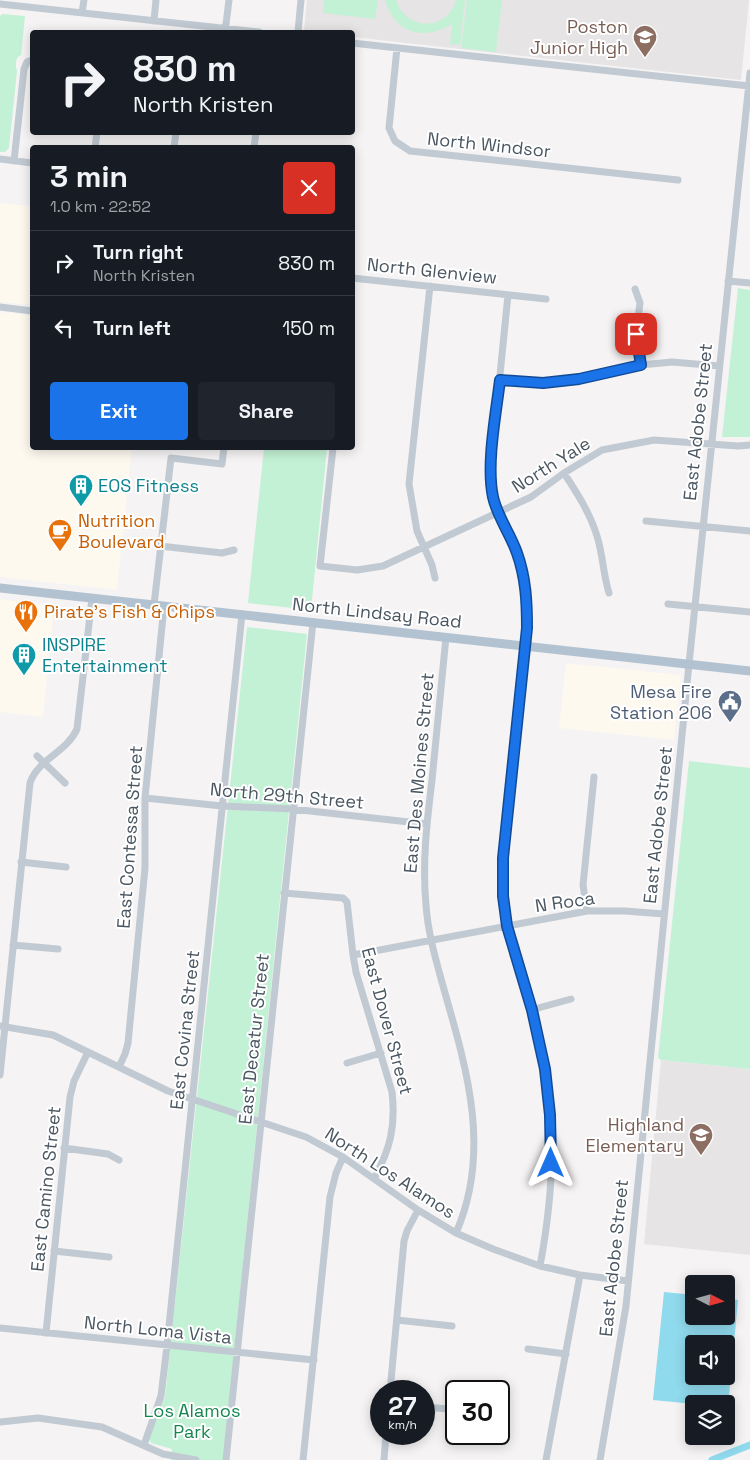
<!DOCTYPE html>
<html lang="en">
<head>
<meta charset="utf-8">
<style>
  :root { --surface:#171b24; --page:#20242c; --text:#f1f3f6; --muted:#9ea1a6; --line:#363941; --accent:#1a73e8 }
  body { margin:0; font-family:"Space Grotesk",sans-serif; background:var(--page); color:var(--text); height:100vh; display:flex; flex-direction:column; font-size:19px; white-space:nowrap }
  * { box-sizing:border-box; margin:0 }
  p { font-size:16px; color:var(--muted) }
  .icon { flex:none; width:28px; height:28px; fill:none; stroke:currentColor; stroke-width:2; stroke-linecap:round; stroke-linejoin:round }
  .map { position:relative; flex:1; overflow:hidden }
  .panel { position:absolute; left:30px; top:145px; width:325px; height:305px; display:flex; flex-direction:column; background:var(--surface); border-radius:5px; box-shadow:0 2px 12px #0003 }
  .panel>* { flex:none }
  .banner { position:absolute; left:30px; top:30px; width:325px; height:105px; border-radius:5px; box-shadow:0 2px 12px #0003; background:#171b24; color:var(--text); overflow:hidden }
  .needle { width:32px; rotate:96deg }
  .controls { position:absolute; left:685px; top:1275px; display:grid; gap:10px }
  .controls a { display:grid; place-items:center; width:50px; height:50px; border-radius:5px; background:var(--surface); box-shadow:0 2px 12px #0003; font-size:25px }
  .speed { position:absolute; left:370px; top:1380px; display:flex; gap:10px; font-size:25px; font-weight:700; text-align:center }
  .speed>* { display:grid; place-content:center; width:65px; height:65px; border-radius:50%; background:var(--surface); box-shadow:0 2px 12px #0003; line-height:1 }
  .speed small { font-size:12px; font-weight:400 }
  .speed .limit { border:2px solid #111; border-radius:8px; background:#fff; color:#111 }
  .pin { position:absolute; display:grid; place-items:center; width:42px; height:42px; color:#fff; margin:-21px; border-radius:10px; box-shadow:0 2px 8px #0006 }
  .me { position:absolute; width:55px; margin:-28px; rotate:0deg; stroke-linejoin:round; filter:drop-shadow(0 0 4px #0008) }
  .turn { display:flex; align-items:center; gap:18px; height:105px; padding:0 20px; font-size:22px }
  .turn .icon { width:65px; height:65px; stroke-width:2.5 }
  .turn b { display:block; font-size:35px; line-height:42px }
  .round { display:grid; place-items:center; flex:none; width:52px; height:52px; border-radius:5px; background:var(--page) }
  .summary { display:flex; align-items:center; justify-content:space-between; height:85px; padding:0 20px }
  h1 { font-size:30px; font-weight:800; line-height:38px }
  .cta { display:flex; gap:10px; margin-top:auto; padding:10px 20px }
  .cta a { flex:1; height:58px; border-radius:5px; background:var(--accent); color:#fff; font-size:20px; font-weight:800; line-height:58px; text-align:center }
  .cta a+a { background:var(--page); color:var(--text) }
  ul { padding:0; list-style:none }
  li { display:flex; align-items:center; gap:15px; height:65px; padding:0 20px; border-top:1px solid var(--line) }
  li div { flex:1 }
  li b { display:block; font-size:19px }
  li em { font-style:normal }
  .map>svg:first-child { display:block }
  .commercial { fill:#fdf9ef }
  .education { fill:#e6e4e5 }
  .green { fill:#c3f1d5 }
  .water { fill:#90daee; fill-rule:evenodd }
  .lines { fill:none; stroke-linecap:round; stroke-linejoin:round }
  .canal { stroke:#90daee; stroke-width:7 }
  .minor { stroke:#c1cad2; stroke-width:7 }
  .major { stroke:#b3c2d1; stroke-width:9 }
  .route-casing { stroke:#114b97; stroke-width:12 }
  .route { stroke:#1a73e8; stroke-width:9 }
  .labels { text-anchor:middle; stroke-width:4; stroke-linejoin:round; paint-order:stroke }
  .education-label { font-size:18px; fill:#785e54; stroke:#fff; text-anchor:end }
  .street-label { font-size:18px; fill:#4a5661; stroke:#fff }
  .culture-label { font-size:18px; fill:#0d838f; stroke:#fff; text-anchor:start }
  .food-label { font-size:18px; fill:#c56008; stroke:#fff; text-anchor:start }
  .service-label { font-size:18px; fill:#4e5e75; stroke:#fff; text-anchor:end }
  .park-label { font-size:18px; fill:#17864f; stroke:#fff }
</style>
</head>
<body>
<div class="map">
<svg width="750" height="1460" viewBox="0 0 750 1460">
  <rect width="100%" height="100%" fill="#f5f3f3"/>
  <!-- commercial -->
  <path class="commercial" d="M 0,203 L 32,206 L 32,305 L 0,302 Z
    M 0,312 L 32,315 L 32,448 L 132,448 L 117,590 L 0,577 Z
    M 0,599 L 54,606 L 43,717 L 0,712 Z
    M 566,663 L 681,675 L 674,740 L 559,728 Z"/>
  <!-- education -->
  <path class="education" d="M 307,0 L 749,0 L 741,80 L 353,37 L 352,32 L 304,31 Z
    M 661,1060 L 750,1069 L 750,1255 L 644,1244 Z"/>
  <!-- green -->
  <path class="green" d="M 324,0 L 378,0 L 375,19 L 323,13 Z
    M 385,0 L 396,0 C 406,31 447,32 456,0 L 465,0 L 460,45 L 450,44 L 452,24 C 423,41 395,34 385,0 Z
    M 467,0 L 502,0 L 496,52 L 461,48 Z
    M 2,14 L 25,16 L 21,55 C 15,58 15,65 17,71 L 9,148 L 5,152 L 0,152 L 0,16 Z
    M 738,288 L 750,290 L 750,437 L 722,437 Z
    M 264,448 L 327,448 L 311,610 L 248,603 Z
    M 247,627 L 307,634 L 223,1460 L 171,1460 L 172,1449 L 151,1443 L 149,1439 L 165,1397 Z
    M 689,761 L 750,768 L 750,1069 L 661,1060 L 658,1058 Z"/>
  <!-- water -->
  <path class="water" d="M 664,1292 L 694,1295 L 694,1316 L 726,1316 L 726,1298 L 738,1300 L 728,1407 L 726,1407 L 726,1404 L 694,1404 L 653,1400 ZM 694,1344 L 726,1344 L 726,1376 L 694,1376 Z"/>
  <g class="lines">
    <!-- canal -->
    <path class="canal" d="M 712,1460 L 750,1445"/>
    <!-- minor -->
    <path class="minor" d="M 0,4 L 259,32
      M 82,13 L 84,0
      M 154,21 L 156,0
      M 225,32 L 229,0
      M 298,32 L 301,0
      M 352,43 L 749,86
      M 397,48 L 389,128 L 395,141 L 410,151 L 678,180
      M 95,148 L 97,132
      M 174,148 L 176,132
      M 254,148 L 256,132
      M 0,159 L 32,163
      M 14,161 L 24,69 L 27,62 L 32,60
      M 352,278 L 546,299
      M 728,281 L 750,283
      M 430,286 L 409,484 L 417,531 L 432,565 L 435,578
      M 635,289 L 640,303 L 636,334 L 641,365
      M 508,295 L 490,474 L 493,499 L 517,554 L 527,596 L 527,628 L 503,858 C 503,880 502,904 507,926 C 509,940 515,953 519,966 C 529,1000 539,1034 545,1069 C 557,1134 552,1202 540,1266
      M 0,307 L 32,311
      M 500,380 L 543,383 L 579,379 L 641,365 L 672,362 L 719,366
      M 333,448 L 320,566 L 357,570 L 383,566 L 531,497 L 564,473 L 602,450 L 654,440 L 738,446 L 750,445
      M 564,473 C 577,493 590,513 597,536 C 603,555 603,574 609,593
      M 646,521 L 750,531
      M 160,546 L 222,553 L 234,550
      M 668,604 L 750,612
      M 154,605 L 171,458 L 222,464 L 224,448
      M 446,637 C 441,685 437,732 432,780 C 427,821 422,863 426,905 C 428,935 437,964 445,993 C 468,1073 491,1153 456,1233
      M 37,756 L 65,783
      M 145,798 L 222,806 L 292,809 L 427,824
      M 21,862 L 66,867
      M 284,893 L 343,898 L 347,902 L 353,955 L 356,972 L 392,1092 C 396,1127 390,1149 374,1179
      M 587,911 L 583,885 L 594,777
      M 13,945 L 58,949
      M 353,955 L 587,911 L 625,911 L 664,914
      M 531,1010 L 571,999
      M 0,1026 L 53,1035 L 168,1091 L 306,1137 L 343,1157 L 418,1210 L 456,1233 L 493,1249 L 540,1266 L 580,1275 L 628,1281
      M 347,1063 L 381,1053
      M 119,1067 L 125,1054 L 128,1043 L 145,868 L 145,798 L 164,606
      M 0,1075 L 30,783 C 38,759 67,752 77,729 L 92,598
      M 64,1148 L 108,1154 L 119,1160
      M 54,1251 L 109,1257
      M 397,1320 L 452,1326
      M 0,1328 L 314,1360
      M 46,1333 L 70,1097 L 74,1081 L 88,1052
      M 528,1349 L 566,1354
      M 390,1391 L 404,1241 L 407,1231 L 418,1210
      M 424,1407 L 449,1409
      M 0,1422 L 38,1418 L 102,1427 L 163,1454 L 196,1460
      M 144,1445 L 161,1396 L 167,1346 L 242,614
      M 226,1460 L 313,622
      M 303,1460 L 330,1197 L 336,1173 L 343,1157
      M 384,1460 L 386,1434
      M 546,1460 L 580,1275
      M 600,1460 L 626,1306 L 689,664 L 750,73"/>
    <!-- major -->
    <path class="major" d="M 0,588 L 750,671"/>
  </g>
  <g class="lines">
    <defs>
      <path id="route" d="M 551,1163 L 550,1115 L 545,1069 L 532,1010 L 507,926 L 503,896 L 503,858 L 527,628 C 527,603 526,578 517,553 C 511,535 497,516 493,497 C 486,464 496,414 500,380 L 543,383 L 579,379 L 641,365 L 636,334"/>
    </defs>
    <!-- route casing -->
    <use href="#route" class="route-casing"/>
    <!-- route -->
    <use href="#route" class="route"/>
  </g>
  <!-- icons -->
  <defs>
    <symbol id="school-pin" viewBox="-11 -11 22 30"><path d="M0 17L-7.5 6A9.5 9.5 0 1 1 7.5 6Z" fill="#8d6e63" stroke="#fff"/><path d="M0-5L7-2L0 1L-7-2ZM-4 1L0 2.5L4 1V4Q0 6-4 4Z" fill="#fff"/></symbol>
    <symbol id="building-pin" viewBox="-11 -11 22 30"><path d="M0 17L-7.5 6A9.5 9.5 0 1 1 7.5 6Z" fill="#0f9aa8" stroke="#fff"/><path d="M-4-6H4V6H1V3H-1V6H-4ZM-2.5-4.3h1.7v1.8h-1.7ZM.8-4.3h1.7v1.8H.8ZM-2.5-1h1.7V.8h-1.7ZM.8-1h1.7V.8H.8Z" fill="#fff"/></symbol>
    <symbol id="cafe-pin" viewBox="-11 -11 22 30"><path d="M0 17L-7.5 6A9.5 9.5 0 1 1 7.5 6Z" fill="#e8710a" stroke="#fff"/><path d="M-5.5-4.5H6V0H3Q3 3.5 0 3.5H-2.5Q-5.5 3.5-5.5 0ZM3-3.2v2h1.7v-2ZM-6 4.5H4V6H-6Z" fill="#fff"/></symbol>
    <symbol id="restaurant-pin" viewBox="-11 -11 22 30"><path d="M0 17L-7.5 6A9.5 9.5 0 1 1 7.5 6Z" fill="#e8710a" stroke="#fff"/><path d="M-5-6h1v4h1v-4h1v4h1v-4h1v5L-1.5 .5V6h-2V.5L-5-1ZM5-6V6H3V1.5H1.5Q1.5-4 5-6Z" fill="#fff"/></symbol>
    <symbol id="civic-pin" viewBox="-11 -11 22 30"><path d="M0 17L-7.5 6A9.5 9.5 0 1 1 7.5 6Z" fill="#5c6f8a" stroke="#fff"/><path d="M-.6-6.5H3V-4.5H.6V-3L4-1V1h2V6H-6V1h2V-1L-.6-3ZM-1.2 2.5V6h2.4V2.5Z" fill="#fff"/></symbol>
  </defs>
  <g fill-rule="evenodd">
    <use href="#school-pin" x="631" y="23" width="28" height="38"/>
    <use href="#building-pin" x="67" y="472" width="28" height="38"/>
    <use href="#cafe-pin" x="46" y="517" width="28" height="38"/>
    <use href="#restaurant-pin" x="12" y="598" width="28" height="38"/>
    <use href="#building-pin" x="10" y="641" width="28" height="38"/>
    <use href="#civic-pin" x="716" y="688" width="28" height="38"/>
    <use href="#school-pin" x="687" y="1121" width="28" height="38"/>
  </g>
  <g class="labels">
    <!-- education labels -->
    <g class="education-label">
      <text x="628" y="33">Poston<tspan x="628" dy="21">Junior High</tspan></text>
      <text x="684" y="1131">Highland<tspan x="684" dy="21">Elementary</tspan></text>
    </g>
    <!-- street labels -->
    <g class="street-label">
      <text transform="translate(489 145) rotate(6)" y="6">North Windsor</text>
      <text transform="translate(432 271) rotate(6)" y="6">North Glenview</text>
      <text transform="translate(698 422) rotate(-84)" y="6">East Adobe Street</text>
      <text transform="translate(551 465) rotate(-32)" y="6">North Yale</text>
      <text transform="translate(377 613) rotate(6)" y="6">North Lindsay Road</text>
      <text transform="translate(419 773) rotate(-85)" y="6">East Des Moines Street</text>
      <text transform="translate(287 796) rotate(5)" y="6">North 29th Street</text>
      <text transform="translate(658 825) rotate(-84)" y="6">East Adobe Street</text>
      <text transform="translate(130 837) rotate(-86)" y="6">East Contessa Street</text>
      <text transform="translate(565 902) rotate(-8)" y="6">N Roca</text>
      <text transform="translate(387 1021) rotate(75)" y="6">East Dover Street</text>
      <text transform="translate(185 1030) rotate(-84)" y="6">East Covina Street</text>
      <text transform="translate(254 1039) rotate(-84)" y="6">East Decatur Street</text>
      <text transform="translate(390 1173) rotate(33)" y="6">North Los Alamos</text>
      <text transform="translate(46 1189) rotate(-84)" y="6">East Camino Street</text>
      <text transform="translate(614 1258) rotate(-84)" y="6">East Adobe Street</text>
      <text transform="translate(158 1330) rotate(6)" y="6">North Loma Vista</text>
    </g>
    <!-- culture labels -->
    <g class="culture-label">
      <text x="98" y="492">EOS Fitness</text>
      <text x="42" y="651">INSPIRE<tspan x="42" dy="21">Entertainment</tspan></text>
    </g>
    <!-- food labels -->
    <g class="food-label">
      <text x="78" y="527">Nutrition<tspan x="78" dy="21">Boulevard</tspan></text>
      <text x="44" y="618">Pirate's Fish &amp; Chips</text>
    </g>
    <!-- service labels -->
    <g class="service-label">
      <text x="712" y="698">Mesa Fire<tspan x="712" dy="21">Station 206</tspan></text>
    </g>
    <!-- park labels -->
    <g class="park-label">
      <text x="192" y="1417">Los Alamos<tspan x="192" dy="21">Park</tspan></text>
    </g>
  </g>
</svg>
<div class="controls">
<a><svg class="needle" viewBox="-14 -14 28 28"><path d="M0-13l5 13h-10z" fill="#e53935"/><path d="M0 13l5-13h-10z" fill="#9ea1a6"/></svg></a>
<a><svg class="icon" aria-label="sound" viewBox="0 0 24 24"><path d="M4 9h4l5-4v14l-5-4H4zM17 9q2 3 0 6"/></svg></a>
<a><svg class="icon" aria-label="layers" viewBox="0 0 24 24"><path d="M12 4l9 5-9 5-9-5zM3 14l9 5 9-5"/></svg></a>
</div>
<div class="speed"><div>27<small>km/h</small></div><div class="limit">30</div></div>
<div class="pin" style="left:636px;top:334px;background:#d93025"><svg class="icon" aria-label="arrive" viewBox="0 0 24 24"><path d="M6 21V4h12l-3 4 3 4H6"/></svg></div>
<svg class="me" style="left:551px;top:1163px" viewBox="-20 -20 40 40"><path d="M0-17L14 15 0 8-14 15z" fill="#1a73e8" stroke="#fff" stroke-width="4"/></svg>
<div class="banner">
<div class="turn"><svg class="icon" aria-label="right" viewBox="0 0 24 24"><path d="M7 20v-9h11M14 6l5 5-5 5"/></svg><div><b>830 m</b>North Kristen</div></div>
</div>
<section class="panel">
<div class="summary"><div><h1>3 min</h1><p>1.0 km · 22:52</p></div><a class="round" style="background:#d93025;color:#fff"><svg class="icon" aria-label="close" viewBox="0 0 24 24"><path d="M6 6l12 12M18 6L6 18"/></svg></a></div>
<ul>
<li><svg class="icon" aria-label="right" viewBox="0 0 24 24"><path d="M7 20v-9h11M14 6l5 5-5 5"/></svg><div><b>Turn right</b><p>North Kristen</p></div><em>830 m</em></li>
<li><svg class="icon" aria-label="left" viewBox="0 0 24 24"><path d="M17 20v-9H6M10 6l-5 5 5 5"/></svg><div><b>Turn left</b></div><em>150 m</em></li>
</ul>
<div class="cta"><a>Exit</a><a>Share</a></div>
</section>
</div>
</body>
</html>
